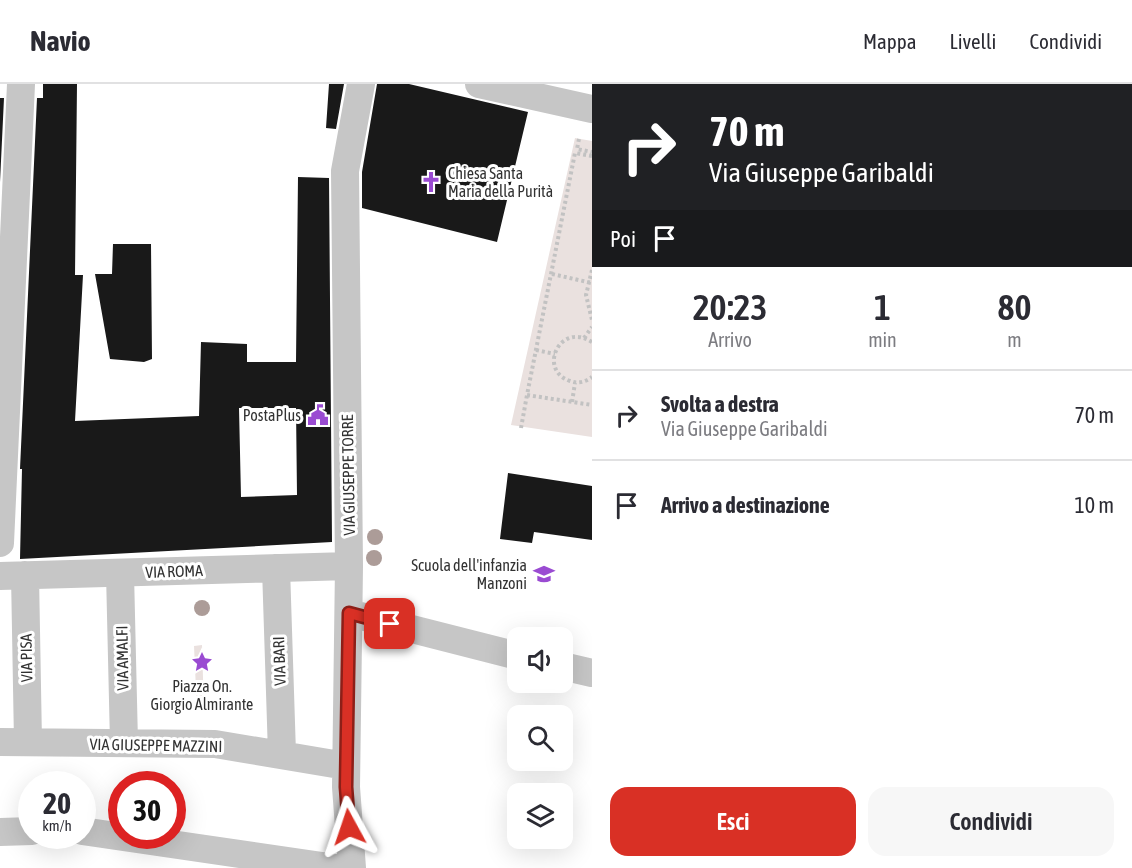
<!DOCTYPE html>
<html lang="it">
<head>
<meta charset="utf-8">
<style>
  :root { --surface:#fff; --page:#f7f7f7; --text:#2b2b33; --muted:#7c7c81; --line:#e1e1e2; --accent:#d93025 }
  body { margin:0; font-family:"Asap Condensed",sans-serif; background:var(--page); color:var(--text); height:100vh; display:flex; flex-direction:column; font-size:22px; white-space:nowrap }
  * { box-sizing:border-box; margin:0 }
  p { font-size:20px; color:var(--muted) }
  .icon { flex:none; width:33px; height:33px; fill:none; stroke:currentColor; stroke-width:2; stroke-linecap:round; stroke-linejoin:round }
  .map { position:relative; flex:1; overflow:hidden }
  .side { display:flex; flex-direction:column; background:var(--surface); width:540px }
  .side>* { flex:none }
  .hud { background:#202124; color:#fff; overflow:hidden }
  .controls { position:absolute; left:507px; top:543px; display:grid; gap:12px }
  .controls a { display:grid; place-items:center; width:66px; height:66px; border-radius:12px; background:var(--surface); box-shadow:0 6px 24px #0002; font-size:30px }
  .speed { position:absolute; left:18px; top:687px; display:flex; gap:12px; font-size:30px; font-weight:700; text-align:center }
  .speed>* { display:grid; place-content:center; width:78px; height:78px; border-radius:50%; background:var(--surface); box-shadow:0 6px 24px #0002; line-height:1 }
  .speed small { font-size:15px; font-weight:400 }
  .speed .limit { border:9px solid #d22; background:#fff; color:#111 }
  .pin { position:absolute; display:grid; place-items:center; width:51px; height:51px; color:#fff; margin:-26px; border-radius:12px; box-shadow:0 3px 9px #0006 }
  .me { position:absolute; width:66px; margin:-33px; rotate:355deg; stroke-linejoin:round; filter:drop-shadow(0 0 4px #0008) }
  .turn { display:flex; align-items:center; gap:21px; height:126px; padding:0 18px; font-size:27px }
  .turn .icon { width:78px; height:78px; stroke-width:2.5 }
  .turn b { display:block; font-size:42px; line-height:51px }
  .then { display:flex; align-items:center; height:57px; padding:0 18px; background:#0003; gap:12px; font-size:22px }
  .eta { display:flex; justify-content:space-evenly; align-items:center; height:102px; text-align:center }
  .eta b { font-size:36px; font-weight:600; line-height:42px }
  .button { display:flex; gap:12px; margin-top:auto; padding:12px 18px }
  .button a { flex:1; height:69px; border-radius:18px; background:var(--accent); color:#fff; font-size:24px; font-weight:600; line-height:69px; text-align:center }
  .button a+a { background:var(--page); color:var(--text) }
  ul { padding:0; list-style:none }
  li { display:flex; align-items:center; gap:18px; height:90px; padding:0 18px; border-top:2px solid var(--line) }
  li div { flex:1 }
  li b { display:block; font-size:22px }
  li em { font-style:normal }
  header { display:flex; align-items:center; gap:36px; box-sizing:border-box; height:84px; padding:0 30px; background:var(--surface); border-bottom:2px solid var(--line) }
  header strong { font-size:28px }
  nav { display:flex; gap:33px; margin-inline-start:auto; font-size:21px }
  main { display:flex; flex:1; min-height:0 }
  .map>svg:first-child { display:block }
  .green { fill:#eae1df }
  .building { fill:#191919; fill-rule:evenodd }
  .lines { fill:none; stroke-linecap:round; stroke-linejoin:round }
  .path { stroke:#c2c2c2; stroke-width:4; stroke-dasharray:3 3; stroke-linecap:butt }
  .minor { stroke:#c6c6c6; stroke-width:28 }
  .tree { fill:#ac9c98 }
  .route-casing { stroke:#8d1f18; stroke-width:15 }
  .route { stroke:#d93025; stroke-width:10 }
  .labels { text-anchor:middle; stroke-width:6; stroke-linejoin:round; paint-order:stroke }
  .poi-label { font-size:16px; fill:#323232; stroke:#fff; text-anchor:end }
  .street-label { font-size:16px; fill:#323232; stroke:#fff }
</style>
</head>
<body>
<header>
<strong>Navio</strong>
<nav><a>Mappa</a><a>Livelli</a><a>Condividi</a></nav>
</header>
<main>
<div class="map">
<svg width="592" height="784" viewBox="0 0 592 784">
  <rect width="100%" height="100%" fill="#fff"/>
  <!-- green -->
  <path class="green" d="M 575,54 L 592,57 L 592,353 L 511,341 Z
    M 202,561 L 204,627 L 197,627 L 194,562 Z"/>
  <!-- building -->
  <path class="building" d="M 43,0 L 77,0 L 75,191 L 83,191 L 75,337 L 199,332 L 201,258 L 247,260 L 247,278 L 296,278 L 298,93 L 329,94 L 332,458 L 20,475 L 22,385 L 20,385 L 37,14 L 43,14 ZM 239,324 L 296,324 L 297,411 L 241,413 Z
    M 329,0 L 344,0 L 336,45 L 326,44 Z
    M 377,0 L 409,0 L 528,28 L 497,158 L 362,124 L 362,88 Z
    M 0,14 L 4,14 L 0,98 Z
    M 113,160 L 151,160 L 152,275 L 144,278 L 110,275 L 95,190 L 112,190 Z
    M 508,389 L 592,402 L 592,456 L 534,448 L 532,459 L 500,455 Z"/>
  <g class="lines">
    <!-- path -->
    <path class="path" d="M 579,55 L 577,65 L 592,68
      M 592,72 L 575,69 L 527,311 L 592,321
      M 592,186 L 586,211 L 592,236
      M 552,190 L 592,199
      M 584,254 L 592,243
      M 592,258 C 560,237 537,286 570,297 C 578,300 585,298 592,293
      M 536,266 L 555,270
      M 572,318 L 575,299
      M 521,344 L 527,311"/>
    <!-- minor -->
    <path class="minor" d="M 479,0 L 592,25
      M 0,459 L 21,0
      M 276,484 L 282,670
      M 120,489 L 124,659
      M 25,491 L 28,658
      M 0,492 L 349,482
      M 349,529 L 518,572
      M 562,582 L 592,589
      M 0,658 L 215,660 L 346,682
      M 82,747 L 336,784
      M 0,748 L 32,747
      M 352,784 L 346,703 L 349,482 L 345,87 L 361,0"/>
  </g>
  <!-- trees -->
  <g class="tree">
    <circle cx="375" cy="453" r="8"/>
    <circle cx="374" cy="474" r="8"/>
    <circle cx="202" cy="524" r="8"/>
  </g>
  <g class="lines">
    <defs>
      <path id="route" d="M 349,743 L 346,703 L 349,529 L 390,540"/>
    </defs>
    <!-- route casing -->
    <use href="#route" class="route-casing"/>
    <!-- route -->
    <use href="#route" class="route"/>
  </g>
  <!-- icons -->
  <defs>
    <symbol id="church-bare" viewBox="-9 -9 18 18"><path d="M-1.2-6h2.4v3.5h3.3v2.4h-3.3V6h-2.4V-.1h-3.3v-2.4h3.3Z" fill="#9a4bd2" stroke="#fff" stroke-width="2.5" paint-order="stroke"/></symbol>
    <symbol id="civic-bare" viewBox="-9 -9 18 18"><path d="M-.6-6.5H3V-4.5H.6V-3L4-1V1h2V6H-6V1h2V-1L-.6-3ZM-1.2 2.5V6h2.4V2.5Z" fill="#9a4bd2" stroke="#fff" stroke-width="2.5" paint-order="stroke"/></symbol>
    <symbol id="school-bare" viewBox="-9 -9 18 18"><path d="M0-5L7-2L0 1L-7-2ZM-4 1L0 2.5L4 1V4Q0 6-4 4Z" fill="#9a4bd2" stroke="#fff" stroke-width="2.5" paint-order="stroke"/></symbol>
    <symbol id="sight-bare" viewBox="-9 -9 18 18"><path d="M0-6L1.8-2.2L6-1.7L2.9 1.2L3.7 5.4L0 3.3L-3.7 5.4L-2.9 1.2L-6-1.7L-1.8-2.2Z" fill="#9a4bd2" stroke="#fff" stroke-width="2.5" paint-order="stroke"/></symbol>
  </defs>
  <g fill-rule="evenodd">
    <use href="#church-bare" x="416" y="83" width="30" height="30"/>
    <use href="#civic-bare" x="303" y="316" width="30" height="30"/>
    <use href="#school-bare" x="529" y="475" width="30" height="30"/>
    <use href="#sight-bare" x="187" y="563" width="30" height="30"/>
  </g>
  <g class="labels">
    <!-- poi labels -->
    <g class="poi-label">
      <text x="448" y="95" text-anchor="start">Chiesa Santa<tspan x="448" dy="18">Maria della Purità</tspan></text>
      <text x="301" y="337">PostaPlus</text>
      <text x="527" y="487">Scuola dell'infanzia<tspan x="527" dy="18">Manzoni</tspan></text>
      <text x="202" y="608" text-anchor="middle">Piazza On.<tspan x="202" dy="18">Giorgio Almirante</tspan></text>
    </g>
    <!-- street labels -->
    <g class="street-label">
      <text transform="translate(348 391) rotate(-91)" y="6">VIA GIUSEPPE TORRE</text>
      <text transform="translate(174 487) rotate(-2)" y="6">VIA ROMA</text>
      <text transform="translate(26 574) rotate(-91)" y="6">VIA PISA</text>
      <text transform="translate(122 574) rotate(-91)" y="6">VIA AMALFI</text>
      <text transform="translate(279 577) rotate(-92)" y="6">VIA BARI</text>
      <text transform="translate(156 661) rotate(1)" y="6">VIA GIUSEPPE MAZZINI</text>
    </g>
  </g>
</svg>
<div class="controls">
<a><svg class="icon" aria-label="sound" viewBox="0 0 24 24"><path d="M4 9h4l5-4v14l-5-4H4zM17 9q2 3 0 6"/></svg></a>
<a><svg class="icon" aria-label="search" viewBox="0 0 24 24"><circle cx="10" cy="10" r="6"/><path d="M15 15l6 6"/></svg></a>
<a><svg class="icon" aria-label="layers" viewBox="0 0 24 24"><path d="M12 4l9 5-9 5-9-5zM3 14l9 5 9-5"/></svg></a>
</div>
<div class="speed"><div>20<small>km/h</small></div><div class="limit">30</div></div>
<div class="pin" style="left:390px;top:540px;background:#d93025"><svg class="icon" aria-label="arrive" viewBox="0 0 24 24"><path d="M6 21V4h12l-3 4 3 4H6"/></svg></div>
<svg class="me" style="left:349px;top:743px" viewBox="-20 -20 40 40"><path d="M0-17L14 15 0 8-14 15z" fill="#d93025" stroke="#fff" stroke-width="4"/></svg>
</div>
<section class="side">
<div class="hud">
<div class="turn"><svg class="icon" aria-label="right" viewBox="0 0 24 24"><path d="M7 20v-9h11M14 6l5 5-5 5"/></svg><div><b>70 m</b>Via Giuseppe Garibaldi</div></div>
<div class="then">Poi<svg class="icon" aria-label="arrive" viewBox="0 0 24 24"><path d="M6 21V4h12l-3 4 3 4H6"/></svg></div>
</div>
<div class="eta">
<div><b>20:23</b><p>Arrivo</p></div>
<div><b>1</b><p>min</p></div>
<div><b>80</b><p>m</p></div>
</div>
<ul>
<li><svg class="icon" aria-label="right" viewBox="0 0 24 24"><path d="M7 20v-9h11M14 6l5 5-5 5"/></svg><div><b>Svolta a destra</b><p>Via Giuseppe Garibaldi</p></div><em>70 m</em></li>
<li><svg class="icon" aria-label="arrive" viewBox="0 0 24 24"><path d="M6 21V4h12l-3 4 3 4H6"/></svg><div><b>Arrivo a destinazione</b></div><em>10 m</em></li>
</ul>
<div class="button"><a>Esci</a><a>Condividi</a></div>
</section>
</main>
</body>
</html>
